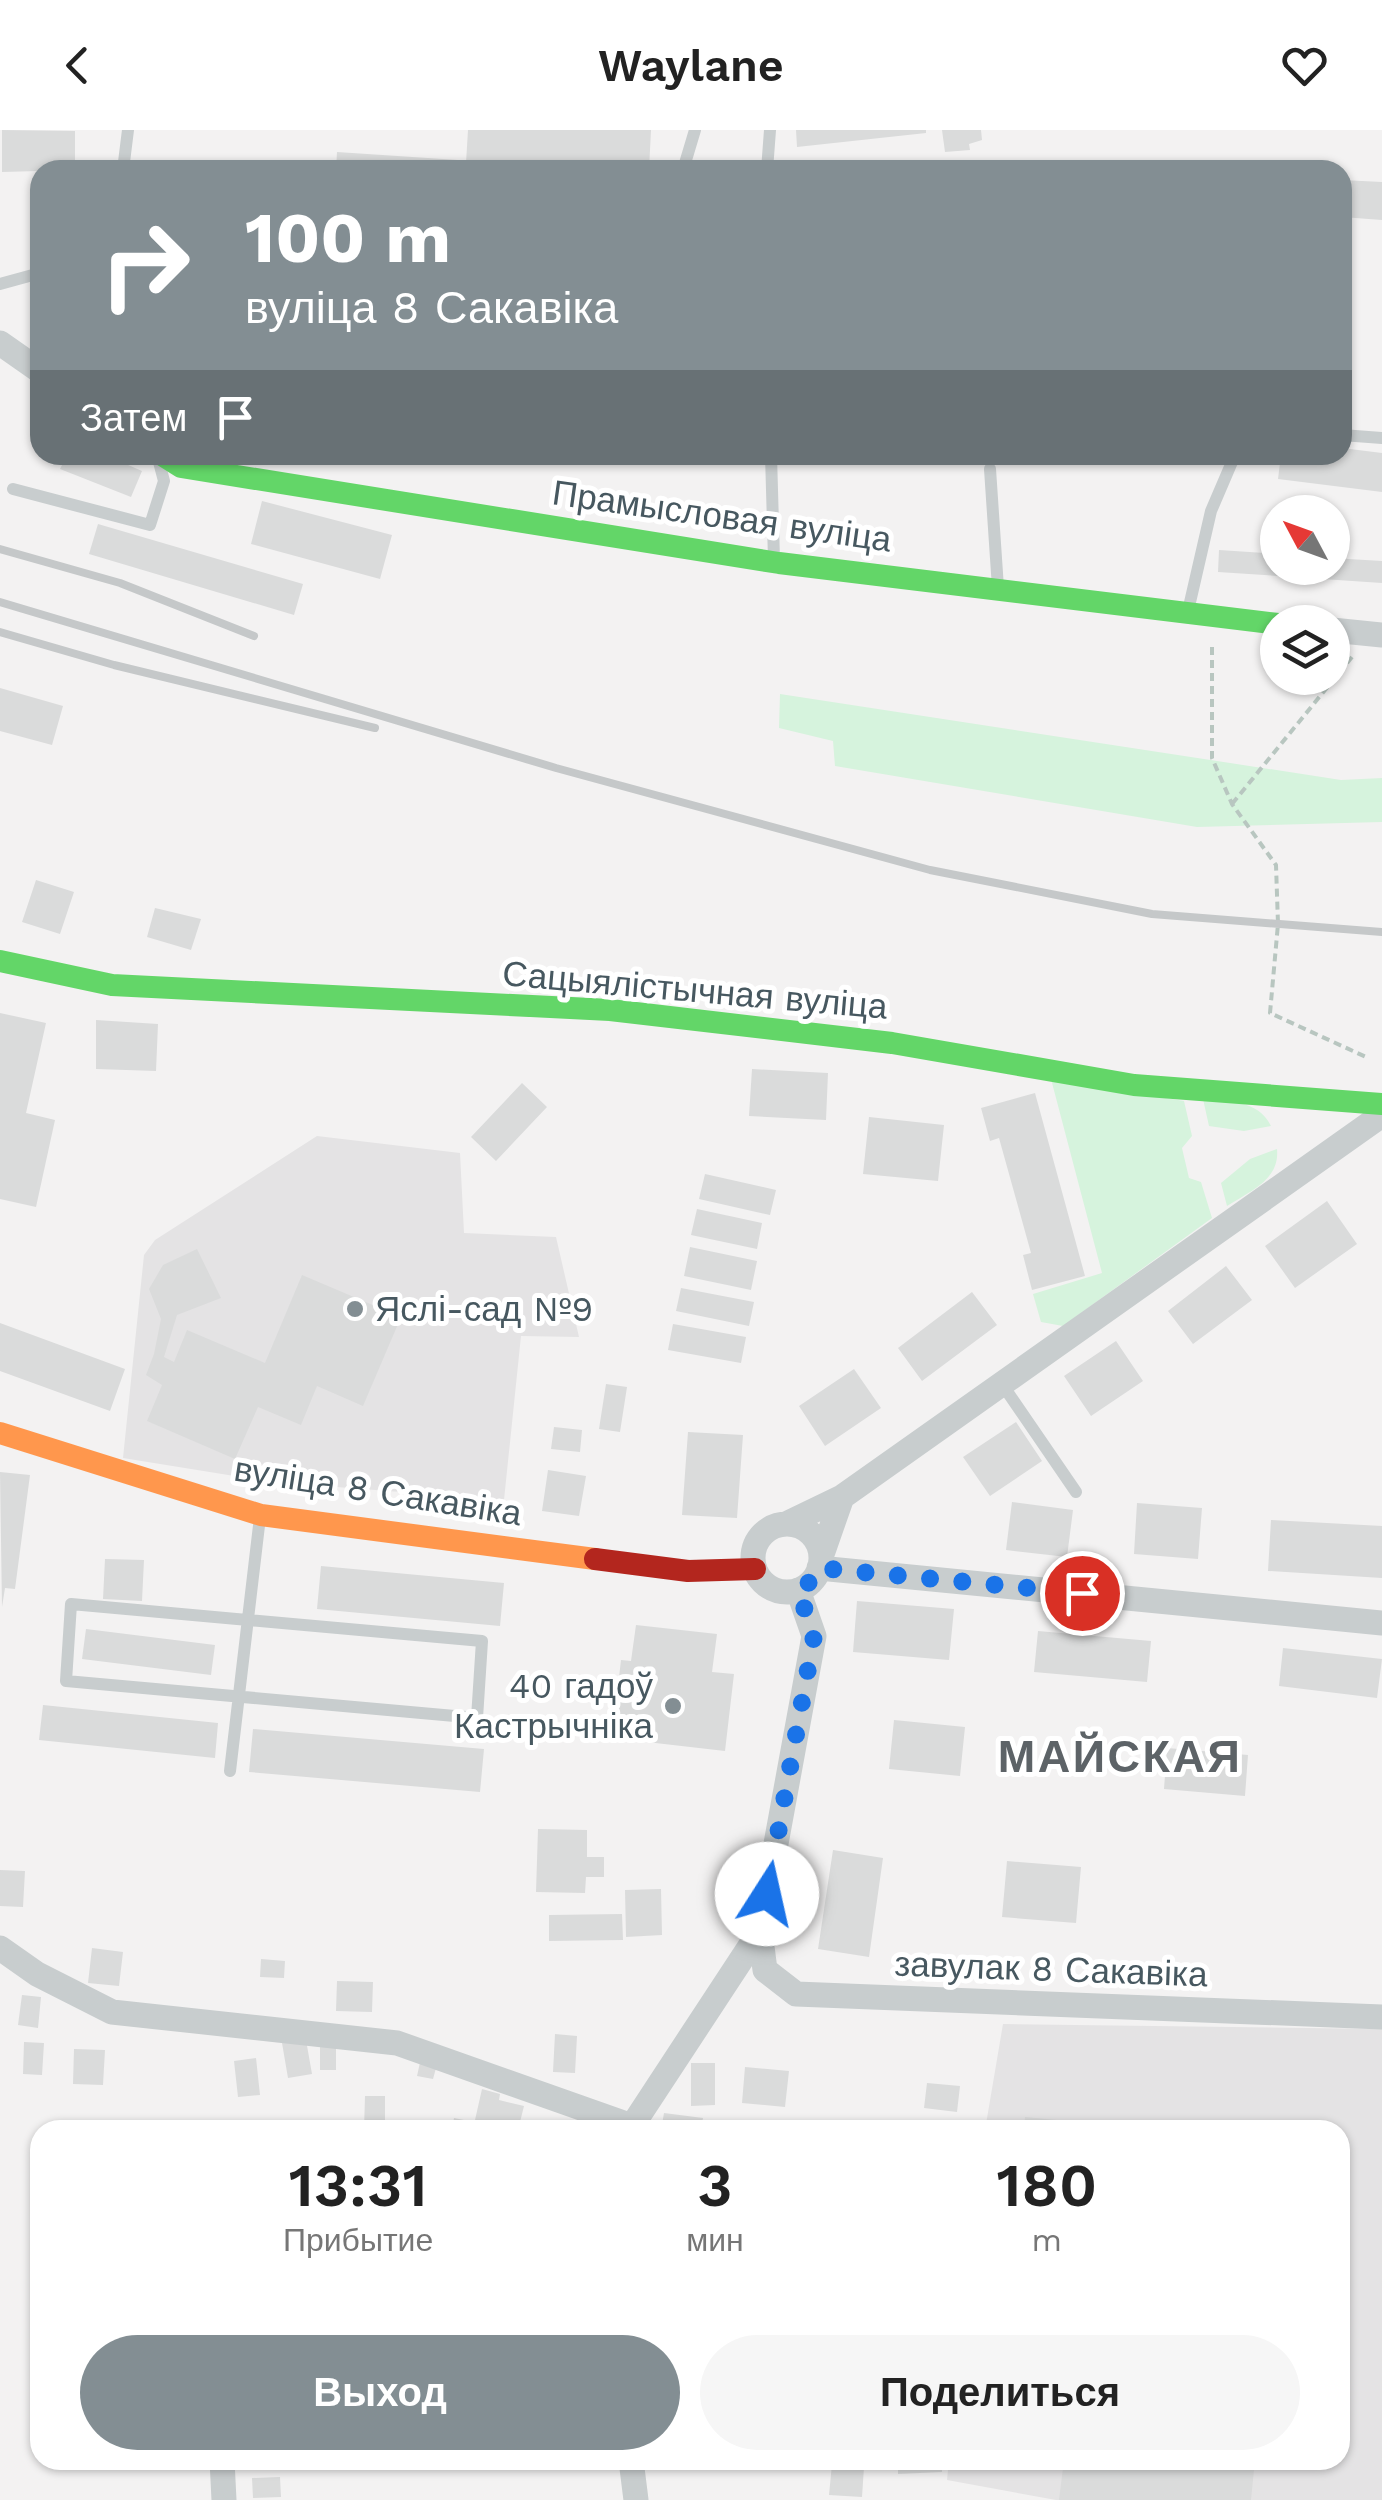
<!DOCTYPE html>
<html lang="ru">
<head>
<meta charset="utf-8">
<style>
  :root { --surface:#fff; --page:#f6f6f6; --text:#222; --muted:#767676; --accent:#838e93 }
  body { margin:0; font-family:"Work Sans",sans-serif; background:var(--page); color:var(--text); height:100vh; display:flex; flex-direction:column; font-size:38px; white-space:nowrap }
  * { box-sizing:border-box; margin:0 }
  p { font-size:32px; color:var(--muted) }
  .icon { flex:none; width:55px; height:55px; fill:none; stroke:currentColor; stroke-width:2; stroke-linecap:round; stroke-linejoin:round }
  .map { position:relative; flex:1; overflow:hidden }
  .side { position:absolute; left:30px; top:1990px; width:1320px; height:350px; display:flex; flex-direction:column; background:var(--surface); border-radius:30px; box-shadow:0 2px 8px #0004 }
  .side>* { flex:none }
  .guide { position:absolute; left:30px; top:30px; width:1322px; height:305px; border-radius:30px; box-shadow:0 2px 8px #0004; background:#838e93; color:#fff; overflow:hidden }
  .needle { width:65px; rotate:311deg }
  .controls { position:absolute; left:1260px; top:365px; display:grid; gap:20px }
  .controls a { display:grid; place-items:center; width:90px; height:90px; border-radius:50%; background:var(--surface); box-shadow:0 2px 8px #0004; font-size:50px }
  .pin { position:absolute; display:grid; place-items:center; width:85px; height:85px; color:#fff; margin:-42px; border:5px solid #fff; border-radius:50%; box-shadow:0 2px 10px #0007 }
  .me { position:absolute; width:110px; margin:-55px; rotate:10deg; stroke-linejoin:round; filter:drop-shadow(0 0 8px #0008) }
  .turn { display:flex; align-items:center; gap:35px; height:210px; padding:0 50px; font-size:45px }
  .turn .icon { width:130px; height:130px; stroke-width:2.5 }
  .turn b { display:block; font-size:70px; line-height:85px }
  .then { display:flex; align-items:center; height:95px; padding:0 50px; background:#0003; gap:20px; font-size:38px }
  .eta { display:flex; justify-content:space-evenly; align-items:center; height:170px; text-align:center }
  .eta b { font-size:60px; font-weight:600; line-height:70px }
  .button { display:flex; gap:20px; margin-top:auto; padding:20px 50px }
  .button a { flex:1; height:115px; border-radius:60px; background:var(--accent); color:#fff; font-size:40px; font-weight:600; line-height:115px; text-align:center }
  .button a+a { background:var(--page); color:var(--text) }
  header { display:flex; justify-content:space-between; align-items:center; height:130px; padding:0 50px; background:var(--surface); font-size:45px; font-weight:600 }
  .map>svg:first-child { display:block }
  .education { fill:#e4e3e4 }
  .green { fill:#d6f3dd }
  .building { fill:#dadbdb }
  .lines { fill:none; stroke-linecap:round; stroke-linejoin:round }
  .path { stroke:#b8c6c0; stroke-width:4; stroke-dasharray:8 5; stroke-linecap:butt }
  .lane { stroke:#c8cdce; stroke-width:12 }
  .street { stroke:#c8cdce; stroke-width:25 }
  .fast { stroke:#63d668; stroke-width:22 }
  .slow { stroke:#ff974d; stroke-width:22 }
  .jam { stroke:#b3261e; stroke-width:22 }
  .rail { stroke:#c5c8c9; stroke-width:8 }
  .route { stroke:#1a73e8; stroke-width:18; stroke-dasharray:0 32.4 }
  .poi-dot { fill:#838e93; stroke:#fff; stroke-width:4 }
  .labels { text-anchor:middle; stroke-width:10; stroke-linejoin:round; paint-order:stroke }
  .street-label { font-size:35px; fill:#475860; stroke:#fff }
  .poi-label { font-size:35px; fill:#475860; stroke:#fff; text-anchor:start }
  .district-label { font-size:45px; font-weight:bold; letter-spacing:2.5px; fill:#5d6367; stroke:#fff }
</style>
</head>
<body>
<header><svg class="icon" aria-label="back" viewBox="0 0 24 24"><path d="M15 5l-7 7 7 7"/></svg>Waylane<svg class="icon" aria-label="heart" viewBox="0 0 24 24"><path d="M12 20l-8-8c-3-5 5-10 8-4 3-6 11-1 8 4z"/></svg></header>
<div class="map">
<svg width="1382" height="2370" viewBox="0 0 1382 2370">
  <rect width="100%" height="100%" fill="#f3f2f2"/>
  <!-- education -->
  <path class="education" d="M 317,1006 L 460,1023 L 464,1103 L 556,1107 L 579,1207 L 521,1206 L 504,1370 L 272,1352 L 123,1328 L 144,1125 L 155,1110 Z
    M 1003,1894 L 1382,1899 L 1382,2370 L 1056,2370 L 947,2350 L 949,2330 L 1340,2330 L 1340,2000 L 985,2000 Z"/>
  <!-- green -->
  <path class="green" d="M 780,564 L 1341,650 L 1382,648 L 1382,692 L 1197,697 L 835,636 L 833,611 L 779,598 Z
    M 1051,949 L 1184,971 L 1192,1006 L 1182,1018 L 1189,1048 L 1201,1052 L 1212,1088 L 1063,1196 L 1041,1192 L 1033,1164 L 1102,1143 Z
    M 1203,969 C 1228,972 1258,969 1271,996 L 1244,1001 L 1209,996 Z
    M 1277,1019 C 1280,1050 1250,1061 1227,1076 L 1221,1053 L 1250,1029 Z"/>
  <!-- building -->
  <path class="building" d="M 2,0 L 75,1 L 75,40 L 2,42 Z
    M 468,0 L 651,0 L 649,40 L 466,33 Z
    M 796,0 L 926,0 L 926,3 L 797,17 Z
    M 942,0 L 981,0 L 982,10 L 969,14 L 970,20 L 945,22 Z
    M 337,22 L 458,30 L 457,40 L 336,40 Z
    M 164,34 L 190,36 L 190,40 L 163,40 Z
    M 1342,50 L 1382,52 L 1382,90 L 1342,87 Z
    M 1342,318 L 1382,323 L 1382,362 L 1278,349 L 1281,325 L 1342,325 Z
    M 67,325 L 105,325 L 142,341 L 131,367 L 60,339 Z
    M 262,371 L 392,405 L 380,449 L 251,414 Z
    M 98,394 L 303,454 L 294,485 L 89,424 Z
    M 1219,420 L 1278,424 L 1278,438 L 1332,438 L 1332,428 L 1382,431 L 1382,453 L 1218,442 Z
    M 0,558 L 63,576 L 52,615 L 0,601 Z
    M 36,750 L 74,762 L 60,804 L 22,792 Z
    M 155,778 L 201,789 L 191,820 L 147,807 Z
    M 0,883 L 46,893 L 26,983 L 55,990 L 36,1077 L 0,1069 Z
    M 96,890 L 158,894 L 156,941 L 96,939 Z
    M 752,939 L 828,943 L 826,990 L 749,986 Z
    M 522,953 L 547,977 L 496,1031 L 471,1007 Z
    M 1035,963 L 1085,1146 L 1032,1160 L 1023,1125 L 1031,1123 L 999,1008 L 990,1011 L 981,978 Z
    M 869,987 L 944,995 L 938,1051 L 863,1044 Z
    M 705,1044 L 776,1060 L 770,1085 L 699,1069 Z
    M 1327,1071 L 1357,1114 L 1295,1158 L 1265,1116 Z
    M 697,1079 L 762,1093 L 757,1119 L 691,1105 Z
    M 690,1117 L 757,1131 L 751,1160 L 684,1146 Z
    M 197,1119 L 221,1168 L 177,1185 L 164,1227 L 174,1232 L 187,1200 L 265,1233 L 302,1145 L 401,1187 L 363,1276 L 317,1256 L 301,1295 L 258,1277 L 235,1329 L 147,1291 L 162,1255 L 146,1245 L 154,1224 L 161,1189 L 149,1159 L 163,1135 Z
    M 1226,1136 L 1252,1170 L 1193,1214 L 1168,1181 Z
    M 681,1158 L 754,1172 L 749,1196 L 676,1181 Z
    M 972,1162 L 997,1195 L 922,1251 L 898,1218 Z
    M 0,1193 L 125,1239 L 110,1281 L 0,1241 Z
    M 673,1194 L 746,1207 L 741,1233 L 668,1220 Z
    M 1116,1211 L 1143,1251 L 1091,1286 L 1064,1246 Z
    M 854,1239 L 881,1278 L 825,1316 L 799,1276 Z
    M 606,1254 L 627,1257 L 620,1302 L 599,1299 Z
    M 1016,1292 L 1042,1331 L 990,1366 L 963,1327 Z
    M 554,1297 L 582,1300 L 580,1322 L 551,1319 Z
    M 688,1302 L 743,1305 L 737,1388 L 682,1385 Z
    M 548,1340 L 586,1346 L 579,1386 L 542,1381 Z
    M 0,1342 L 30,1345 L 15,1459 L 5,1458 L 2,1477 Z
    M 1012,1372 L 1073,1380 L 1067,1427 L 1006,1420 Z
    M 1137,1373 L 1202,1378 L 1198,1429 L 1134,1424 Z
    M 1271,1390 L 1382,1396 L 1382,1448 L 1268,1441 Z
    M 105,1429 L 144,1430 L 142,1471 L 103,1469 Z
    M 321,1436 L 504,1453 L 500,1496 L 317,1479 Z
    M 857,1471 L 954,1479 L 949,1530 L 853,1522 Z
    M 636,1495 L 717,1504 L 712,1542 L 734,1544 L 725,1621 L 612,1608 L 621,1530 L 631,1531 Z
    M 86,1499 L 215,1515 L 211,1545 L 82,1529 Z
    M 1038,1501 L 1151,1511 L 1147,1552 L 1034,1542 Z
    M 1283,1518 L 1382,1529 L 1377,1568 L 1279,1556 Z
    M 43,1575 L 218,1593 L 215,1628 L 39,1610 Z
    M 894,1590 L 965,1597 L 960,1646 L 889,1639 Z
    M 253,1599 L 484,1619 L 480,1662 L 249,1642 Z
    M 1167,1618 L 1248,1625 L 1245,1666 L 1164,1659 Z
    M 538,1699 L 587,1700 L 587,1727 L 604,1727 L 604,1747 L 586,1747 L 585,1763 L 536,1762 Z
    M 833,1720 L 883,1728 L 869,1827 L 818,1819 Z
    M 1007,1731 L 1081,1737 L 1076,1793 L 1002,1787 Z
    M 0,1740 L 25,1741 L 23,1777 L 0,1776 Z
    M 661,1759 L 662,1805 L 626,1807 L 625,1760 Z
    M 622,1784 L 623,1810 L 549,1811 L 549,1785 Z
    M 92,1818 L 123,1822 L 119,1856 L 88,1853 Z
    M 261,1829 L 285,1831 L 284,1848 L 260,1847 Z
    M 337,1851 L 373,1852 L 372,1882 L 336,1881 Z
    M 22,1865 L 41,1867 L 38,1898 L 18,1895 Z
    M 555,1904 L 577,1906 L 575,1943 L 553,1942 Z
    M 306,1910 L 312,1944 L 288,1948 L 282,1913 Z
    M 24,1912 L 44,1913 L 42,1945 L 23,1944 Z
    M 320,1915 L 336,1915 L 336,1940 L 320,1940 Z
    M 74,1919 L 105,1920 L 103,1955 L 73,1954 Z
    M 256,1928 L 260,1965 L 238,1967 L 234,1931 Z
    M 421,1928 L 438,1931 L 433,1949 L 417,1946 Z
    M 691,1933 L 715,1933 L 715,1975 L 691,1976 Z
    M 745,1937 L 789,1941 L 785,1977 L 742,1973 Z
    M 927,1953 L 960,1956 L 957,1982 L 924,1978 Z
    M 482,1959 L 500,1964 L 499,1970 L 524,1976 L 518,2000 L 475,1990 Z
    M 365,1966 L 385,1966 L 385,2000 L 364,2000 Z
    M 664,1983 L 703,1988 L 701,2000 L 661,2000 Z
    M 1025,1987 L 1129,1997 L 1129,2000 L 1024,2000 Z
    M 454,1988 L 469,1991 L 467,2000 L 452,2000 Z
    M 147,2330 L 171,2330 L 171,2340 L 147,2340 Z
    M 841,2330 L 857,2330 L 856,2337 L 864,2337 L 862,2367 L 829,2365 L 832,2334 L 840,2334 Z
    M 898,2330 L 942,2330 L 942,2342 L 898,2344 Z
    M 1064,2330 L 1184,2333 L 1185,2330 L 1255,2330 L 1251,2370 L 1059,2370 Z
    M 280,2347 L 281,2367 L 253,2368 L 252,2348 Z"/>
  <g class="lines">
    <!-- path -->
    <path class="path" d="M 1212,517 L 1212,628 L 1232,674 L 1276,735 L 1278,794 L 1270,883 L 1366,927
      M 1232,674 L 1352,527"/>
    <!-- lane -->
    <path class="lane" d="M 123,40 L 128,0
      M 683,40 L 695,0
      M 767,40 L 770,0
      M 0,154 L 40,143
      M 1342,305 L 1382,308
      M 771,325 L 774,429
      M 990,339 L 998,458
      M 13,359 L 150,395 L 164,351 L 159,332
      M 1188,481 L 1211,381 L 1235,325
      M 1002,1254 L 1076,1362
      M 71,1474 L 482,1511 L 477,1588 L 66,1551 Z
      M 230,1641 L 260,1387"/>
    <!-- street -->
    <path class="street" d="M 0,213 L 40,241
      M 1332,500 L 1382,505
      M 786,1394 L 842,1367 L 1382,985
      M753 1428a34 34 0 1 1 68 0a34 34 0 1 1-68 0Z
      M 821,1427 L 842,1367
      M 819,1438 L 1382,1493
      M 760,1801 L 765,1840 L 796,1864 L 1382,1887
      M 0,1818 L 37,1844 L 112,1882 L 397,1913 L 632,1996
      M 632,1996 L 760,1801 L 814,1506 L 798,1460
      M 222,2330 L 224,2370
      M 631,2330 L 636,2370"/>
    <!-- fast -->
    <path class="fast" d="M 162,325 L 181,337 L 779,433 L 1278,494
      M 0,831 L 112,855 L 610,880 L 892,913 L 1134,955 L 1382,974"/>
    <!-- slow -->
    <path class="slow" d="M 0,1303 L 261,1385 L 595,1429"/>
    <!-- jam -->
    <path class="jam" d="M 595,1429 L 688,1441 L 755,1439"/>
    <!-- rail -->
    <path class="rail" d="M 0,419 L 120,453 L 254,506
      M 0,472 L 556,638 L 930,740 L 1152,784 L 1382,802
      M 0,502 L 114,535 L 375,598"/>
  </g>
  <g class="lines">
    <!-- route -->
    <path class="route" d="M 767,1764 L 814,1506 L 798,1460 L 807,1455 L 819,1438 L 1082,1463"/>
  </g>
  <!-- markers -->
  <g class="poi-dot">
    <circle cx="355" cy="1179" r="10"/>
    <circle cx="673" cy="1576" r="10"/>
  </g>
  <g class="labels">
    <!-- street labels -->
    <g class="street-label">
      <text transform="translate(722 386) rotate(8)" y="12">Прамысловая вуліца</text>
      <text transform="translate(695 860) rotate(5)" y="12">Сацыялістычная вуліца</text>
      <text transform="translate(378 1361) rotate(9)" y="12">вуліца 8 Сакавіка</text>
      <text transform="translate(1051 1839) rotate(2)" y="12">завулак 8 Сакавіка</text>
    </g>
    <!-- poi labels -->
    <g class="poi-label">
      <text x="375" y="1191">Яслі-сад №9</text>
      <text x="653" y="1568" text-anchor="end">40 гадоў<tspan x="653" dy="40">Кастрычніка</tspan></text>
    </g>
    <!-- district labels -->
    <g class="district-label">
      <text x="1120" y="1642">МАЙСКАЯ</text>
    </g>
  </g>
</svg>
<div class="controls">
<a><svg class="needle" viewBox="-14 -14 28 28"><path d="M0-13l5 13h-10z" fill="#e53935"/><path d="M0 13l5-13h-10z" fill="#767676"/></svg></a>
<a><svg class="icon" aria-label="layers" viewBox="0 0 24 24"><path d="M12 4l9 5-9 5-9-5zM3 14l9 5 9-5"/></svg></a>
</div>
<div class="pin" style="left:1082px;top:1463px;background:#d93025"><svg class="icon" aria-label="arrive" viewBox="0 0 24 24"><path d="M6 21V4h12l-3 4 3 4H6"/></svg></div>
<svg class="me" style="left:767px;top:1764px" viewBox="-20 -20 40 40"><circle r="19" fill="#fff"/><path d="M0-13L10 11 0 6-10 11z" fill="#1a73e8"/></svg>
<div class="guide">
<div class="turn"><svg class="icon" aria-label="right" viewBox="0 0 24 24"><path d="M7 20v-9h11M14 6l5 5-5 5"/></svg><div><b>100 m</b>вуліца 8 Сакавіка</div></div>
<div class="then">Затем<svg class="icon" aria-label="arrive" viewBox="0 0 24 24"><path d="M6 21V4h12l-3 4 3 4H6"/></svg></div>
</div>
<section class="side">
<div class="eta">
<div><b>13:31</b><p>Прибытие</p></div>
<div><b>3</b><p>мин</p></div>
<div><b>180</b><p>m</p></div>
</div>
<div class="button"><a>Выход</a><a>Поделиться</a></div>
</section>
</div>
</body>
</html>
